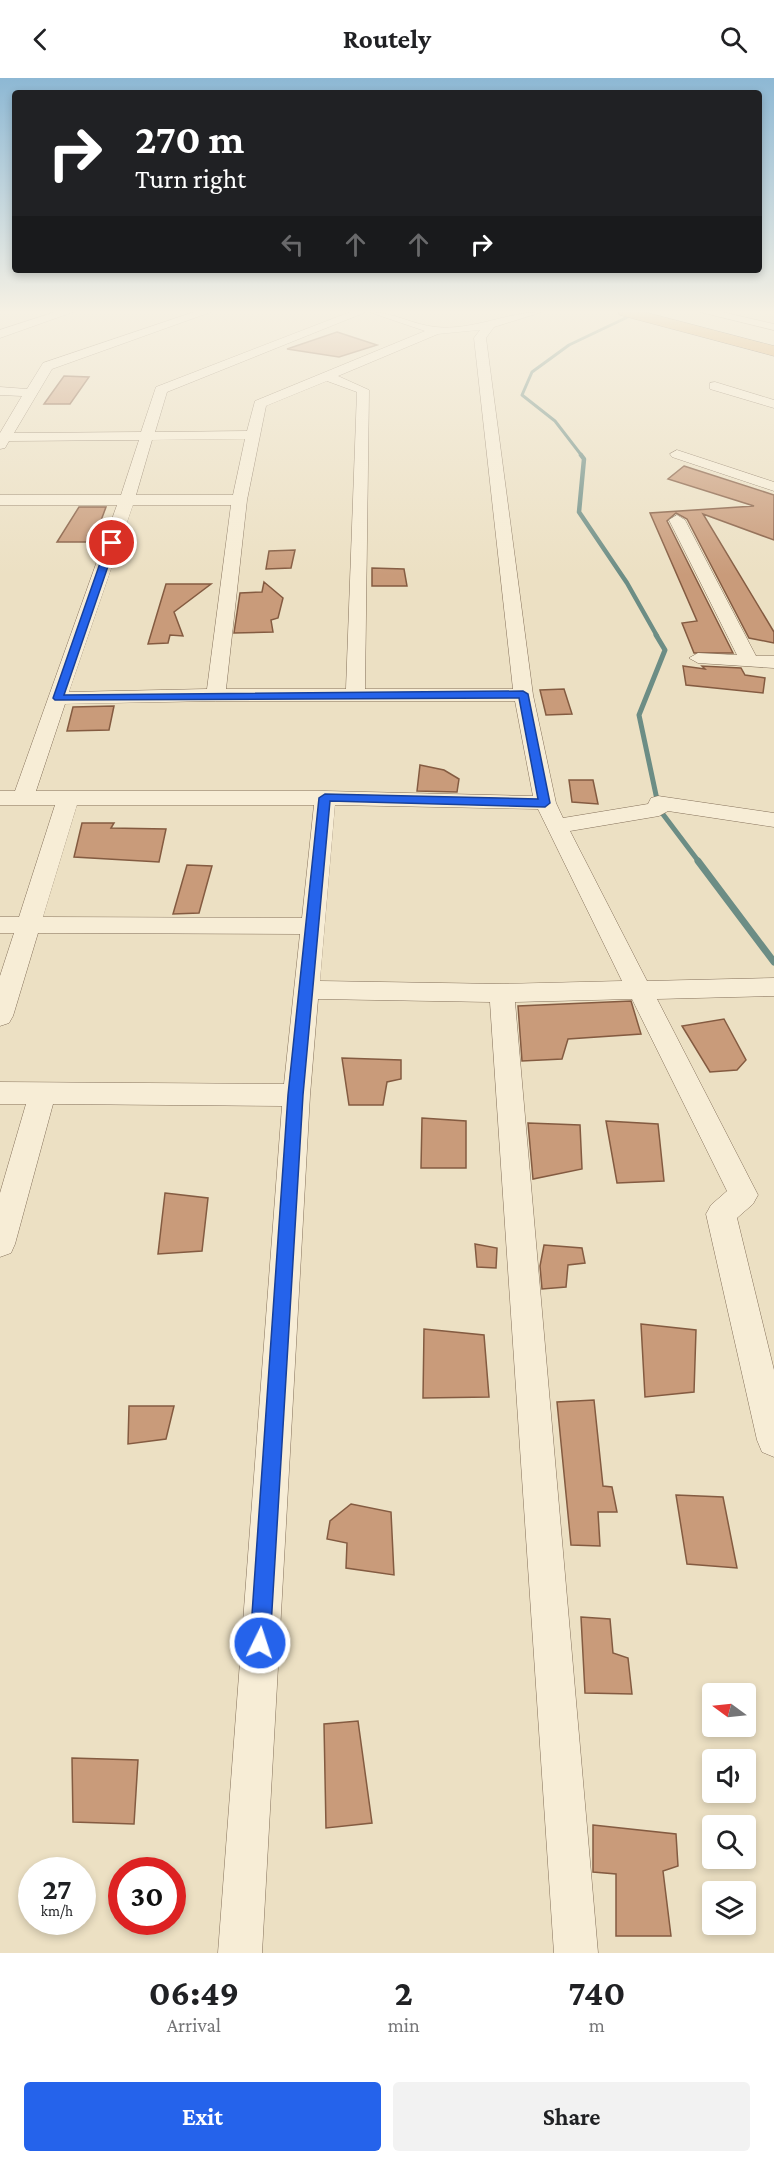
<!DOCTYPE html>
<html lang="en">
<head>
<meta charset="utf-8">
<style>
  :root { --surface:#fff; --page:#f2f2f2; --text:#202124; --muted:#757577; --accent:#2563eb }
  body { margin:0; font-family:"Crimson Pro",serif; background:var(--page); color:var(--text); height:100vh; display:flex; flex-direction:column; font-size:22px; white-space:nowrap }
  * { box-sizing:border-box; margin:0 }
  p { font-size:20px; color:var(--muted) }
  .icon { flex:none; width:33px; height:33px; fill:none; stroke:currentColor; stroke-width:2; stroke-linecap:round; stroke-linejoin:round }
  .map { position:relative; height:1875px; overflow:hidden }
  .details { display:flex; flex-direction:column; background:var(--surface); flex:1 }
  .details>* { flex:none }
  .hud { position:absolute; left:12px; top:12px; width:750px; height:183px; border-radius:6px; box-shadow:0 3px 9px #0003; background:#202124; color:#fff; overflow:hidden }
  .needle { width:39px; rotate:285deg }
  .buttons { position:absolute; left:702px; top:1605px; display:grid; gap:12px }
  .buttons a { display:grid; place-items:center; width:54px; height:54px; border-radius:6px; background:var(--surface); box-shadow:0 3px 9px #0003; font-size:30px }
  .speed { position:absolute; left:18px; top:1779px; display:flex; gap:12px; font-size:30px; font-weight:700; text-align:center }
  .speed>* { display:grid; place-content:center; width:78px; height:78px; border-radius:50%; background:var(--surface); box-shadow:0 3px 9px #0003; line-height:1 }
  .speed small { font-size:15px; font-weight:400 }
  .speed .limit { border:9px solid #d22; background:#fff; color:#111 }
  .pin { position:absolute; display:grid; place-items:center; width:51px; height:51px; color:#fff; margin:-26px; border:3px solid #fff; border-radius:50%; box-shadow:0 2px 6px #0007 }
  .me { position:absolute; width:66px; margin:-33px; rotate:4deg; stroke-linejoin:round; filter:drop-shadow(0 0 4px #0008) }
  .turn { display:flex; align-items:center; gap:21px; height:126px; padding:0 24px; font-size:27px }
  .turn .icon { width:78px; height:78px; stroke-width:2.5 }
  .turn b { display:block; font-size:42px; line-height:51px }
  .lanes { display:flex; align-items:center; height:57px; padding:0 24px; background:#0003; justify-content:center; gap:30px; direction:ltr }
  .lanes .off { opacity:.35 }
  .eta { display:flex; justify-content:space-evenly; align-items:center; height:102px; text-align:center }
  .eta b { font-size:36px; font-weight:700; line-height:42px }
  .cta { display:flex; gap:12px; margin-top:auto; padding:12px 24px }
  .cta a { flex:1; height:69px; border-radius:6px; background:var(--accent); color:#fff; font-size:24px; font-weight:700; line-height:69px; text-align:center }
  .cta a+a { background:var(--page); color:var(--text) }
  header { display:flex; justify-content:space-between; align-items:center; height:78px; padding:0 24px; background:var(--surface); font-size:27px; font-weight:700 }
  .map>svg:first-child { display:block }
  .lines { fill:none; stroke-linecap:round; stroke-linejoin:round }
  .stream-far3 { stroke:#6c8d85; stroke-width:3 }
  .stream-far2 { stroke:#6c8d85; stroke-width:4.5 }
  .stream-far1 { stroke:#6c8d85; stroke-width:5 }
  .stream { stroke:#6c8d85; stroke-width:7 }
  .building { fill:#c99b7a; stroke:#845b41; stroke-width:1.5 }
  .minor-casing { stroke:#85715b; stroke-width:1 }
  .highway-casing { stroke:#53402f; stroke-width:1 }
  .minor { fill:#f7edd6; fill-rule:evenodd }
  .highway { fill:#d89f57; fill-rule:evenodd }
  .route { fill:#2563eb; stroke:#184099; stroke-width:1.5 }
</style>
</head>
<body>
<header><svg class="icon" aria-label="back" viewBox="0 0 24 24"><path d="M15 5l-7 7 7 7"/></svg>Routely<svg class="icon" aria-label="search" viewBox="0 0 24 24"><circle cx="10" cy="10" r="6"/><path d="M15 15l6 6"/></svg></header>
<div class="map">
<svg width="774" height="1875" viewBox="0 0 774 1875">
  <rect width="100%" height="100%" fill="#ece0c3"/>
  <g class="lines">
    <!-- stream-far3 -->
    <path class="stream-far3" d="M 582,378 L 555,343 L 522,317 L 532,294 L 569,267 L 634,236"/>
    <!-- stream-far2 -->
    <path class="stream-far2" d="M 581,377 L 584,381 L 579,434 L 627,505 L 657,558"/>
    <!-- stream-far1 -->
    <path class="stream-far1" d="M 656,557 L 665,572 L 639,637 L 659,731 L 699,784"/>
    <!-- stream -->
    <path class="stream" d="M 698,783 L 774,884"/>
  </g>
  <!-- building -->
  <path class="building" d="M 337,254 L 377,267 L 339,279 L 287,271 Z
    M 64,298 L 89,299 L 70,326 L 44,326 Z
    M 684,388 L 774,417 L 774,462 L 703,436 L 774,554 L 774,565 L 749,560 L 687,441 L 676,435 L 667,443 L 733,575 L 694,575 L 682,545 L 697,543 L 650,435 L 754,428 L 668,401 Z
    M 79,429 L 106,429 L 93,464 L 57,464 Z
    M 295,472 L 291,490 L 266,491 L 269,473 Z
    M 372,490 L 404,491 L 407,508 L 372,508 Z
    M 264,504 L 283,520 L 278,540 L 271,542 L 273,554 L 234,555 L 240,515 L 262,514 Z
    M 166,506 L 211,506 L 174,534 L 183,558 L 170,557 L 168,565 L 148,566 Z
    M 683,588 L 705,591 L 702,588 L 741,590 L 745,597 L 765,600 L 763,615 L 686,607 Z
    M 564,611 L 572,636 L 546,637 L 540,612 Z
    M 114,628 L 109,652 L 67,653 L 73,629 Z
    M 420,687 L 444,692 L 459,701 L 457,714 L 417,713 Z
    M 569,702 L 593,702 L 598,726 L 572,724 Z
    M 82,745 L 114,745 L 111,750 L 166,751 L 159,784 L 74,779 Z
    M 187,787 L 212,788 L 199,835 L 173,836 Z
    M 631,923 L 641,956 L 568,961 L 562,981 L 522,983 L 518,928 Z
    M 724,941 L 746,982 L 737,992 L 710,994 L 682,948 Z
    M 342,980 L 401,982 L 401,1001 L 387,1004 L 383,1027 L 349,1027 Z
    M 422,1040 L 466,1043 L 466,1090 L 421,1090 Z
    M 606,1043 L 658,1046 L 664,1103 L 617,1105 Z
    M 528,1045 L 580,1047 L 582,1091 L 533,1101 Z
    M 165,1115 L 208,1120 L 202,1173 L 158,1176 Z
    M 475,1166 L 497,1170 L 496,1190 L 477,1189 Z
    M 544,1167 L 582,1170 L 585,1185 L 568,1187 L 566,1209 L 542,1211 L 540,1188 Z
    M 641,1246 L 696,1252 L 694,1314 L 645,1319 Z
    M 424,1251 L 484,1257 L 489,1319 L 423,1320 Z
    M 594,1322 L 603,1408 L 612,1409 L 617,1434 L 598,1434 L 600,1468 L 571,1467 L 557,1324 Z
    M 129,1328 L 174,1328 L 166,1361 L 128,1366 Z
    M 676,1417 L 723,1419 L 737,1490 L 687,1486 Z
    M 351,1426 L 391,1434 L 394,1497 L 346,1490 L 347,1465 L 327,1461 L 330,1443 Z
    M 581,1539 L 610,1541 L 613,1575 L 628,1580 L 632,1616 L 585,1615 Z
    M 358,1643 L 372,1745 L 326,1750 L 324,1646 Z
    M 72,1680 L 138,1682 L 134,1746 L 73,1744 Z
    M 593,1747 L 676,1756 L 678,1788 L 663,1793 L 671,1858 L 616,1858 L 616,1796 L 593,1794 Z"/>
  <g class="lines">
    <defs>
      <path id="minor" d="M 55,234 L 73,234 L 0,260 L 0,252 Z
        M 194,234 L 211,234 L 52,291 L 14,355 L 141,354 L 156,309 L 350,234 L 366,234 L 167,314 L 155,354 L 247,353 L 255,323 L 425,253 L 369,234 C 394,234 413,247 436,249 C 472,253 507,234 542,234 L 494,249 L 486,260 L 533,617 L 556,725 L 563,740 L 648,726 L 651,720 L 658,718 L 774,735 L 774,749 L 668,733 L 659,738 L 570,753 L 647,903 L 774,900 L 774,918 L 657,921 L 758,1117 L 753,1126 L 737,1140 L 774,1292 L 774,1379 L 762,1374 L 757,1362 L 706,1136 L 711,1127 L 727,1113 L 632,921 L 515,924 L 598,1875 L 554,1875 L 490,924 L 318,921 L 310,1017 L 262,1875 L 218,1875 L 282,1028 L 53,1026 L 15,1166 L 11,1175 L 0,1179 L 0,1115 L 26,1026 L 0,1026 L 0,1004 L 284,1006 L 300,856 L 38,855 L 13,938 L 9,945 L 0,948 L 0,898 L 14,855 L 0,855 L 0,839 L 19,839 L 55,727 L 0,727 L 0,713 L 15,713 L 117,427 L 0,427 L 0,417 L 121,417 L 139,362 L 9,363 L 5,370 L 0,371 L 0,355 L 22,318 L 0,317 L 0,309 L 27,311 L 43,285 ZM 480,252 L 474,260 L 513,611 L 365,611 L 369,312 L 338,298 L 438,256 ZM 327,303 L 357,314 L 346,611 L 226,611 L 247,422 L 266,328 ZM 245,361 L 233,417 L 136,417 L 152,362 ZM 133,427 L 231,427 L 207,611 L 69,614 ZM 216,623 L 515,623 L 533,718 L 325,713 L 36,713 L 65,626 ZM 77,727 L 314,727 L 302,840 L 43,839 ZM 335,727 L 538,731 L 622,903 L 502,906 L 320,903 Z
        M 700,234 L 722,234 L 774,246 L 774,252 Z
        M 715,304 L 774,322 L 774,330 L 710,311 L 710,305 Z
        M 677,372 L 774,404 L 774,413 L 672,379 L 670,376 Z
        M 677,437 L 685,442 L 756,578 L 774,578 L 774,590 L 698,585 L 689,580 L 698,575 L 737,577 L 669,442 Z"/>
      <path id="highway" d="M 618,234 L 644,234 L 774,268 L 774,278 L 620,237 Z"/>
    </defs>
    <!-- minor casing -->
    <use href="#minor" class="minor-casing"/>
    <!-- highway casing -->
    <use href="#highway" class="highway-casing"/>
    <!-- minor -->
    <use href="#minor" class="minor"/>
    <!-- highway -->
    <use href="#highway" class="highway"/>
  </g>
  <!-- sky -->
  <linearGradient id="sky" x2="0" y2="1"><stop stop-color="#8db8d4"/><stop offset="0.47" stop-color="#f6f1e4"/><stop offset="1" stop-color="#f6f1e4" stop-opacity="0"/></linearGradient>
  <rect width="774" height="497" fill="url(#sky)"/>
  <!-- route -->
  <path class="route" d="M 112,463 L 116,465 L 64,617 L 523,613 L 528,616 L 550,725 L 545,729 L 330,723 L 303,1017 L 270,1565 L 267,1572 L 260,1575 L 253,1572 L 250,1565 L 288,1017 L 319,720 L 325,716 L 538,721 L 519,620 L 55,622 L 53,620 L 107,465 Z"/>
</svg>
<div class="buttons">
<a><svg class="needle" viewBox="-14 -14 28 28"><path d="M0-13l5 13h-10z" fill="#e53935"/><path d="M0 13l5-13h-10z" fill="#757577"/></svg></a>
<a><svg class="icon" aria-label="sound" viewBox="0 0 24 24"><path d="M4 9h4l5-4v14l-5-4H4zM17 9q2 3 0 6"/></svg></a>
<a><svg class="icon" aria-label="search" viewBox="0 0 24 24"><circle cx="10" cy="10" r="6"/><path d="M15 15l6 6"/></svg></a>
<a><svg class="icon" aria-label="layers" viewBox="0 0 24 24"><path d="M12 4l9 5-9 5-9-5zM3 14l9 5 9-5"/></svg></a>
</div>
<div class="speed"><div>27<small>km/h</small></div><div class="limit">30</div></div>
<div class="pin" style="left:112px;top:465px;background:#d93025"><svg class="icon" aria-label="arrive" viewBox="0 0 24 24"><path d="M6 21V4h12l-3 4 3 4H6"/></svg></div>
<svg class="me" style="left:260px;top:1565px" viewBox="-20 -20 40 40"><circle r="17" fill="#2563eb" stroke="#fff" stroke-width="3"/><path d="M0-11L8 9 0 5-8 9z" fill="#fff"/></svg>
<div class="hud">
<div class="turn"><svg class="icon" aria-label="right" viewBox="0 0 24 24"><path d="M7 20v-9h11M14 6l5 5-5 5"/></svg><div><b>270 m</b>Turn right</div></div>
<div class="lanes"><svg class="icon off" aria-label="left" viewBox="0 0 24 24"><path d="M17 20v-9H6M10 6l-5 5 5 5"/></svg><svg class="icon off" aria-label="ahead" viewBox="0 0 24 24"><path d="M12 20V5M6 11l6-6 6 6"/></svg><svg class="icon off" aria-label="ahead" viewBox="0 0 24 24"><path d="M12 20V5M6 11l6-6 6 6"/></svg><svg class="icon" aria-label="right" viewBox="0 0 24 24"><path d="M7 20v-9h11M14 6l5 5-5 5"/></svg></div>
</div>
</div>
<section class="details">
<div class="eta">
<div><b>06:49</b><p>Arrival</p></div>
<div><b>2</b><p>min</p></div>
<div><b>740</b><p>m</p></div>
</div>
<div class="cta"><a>Exit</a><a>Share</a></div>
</section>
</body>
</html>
